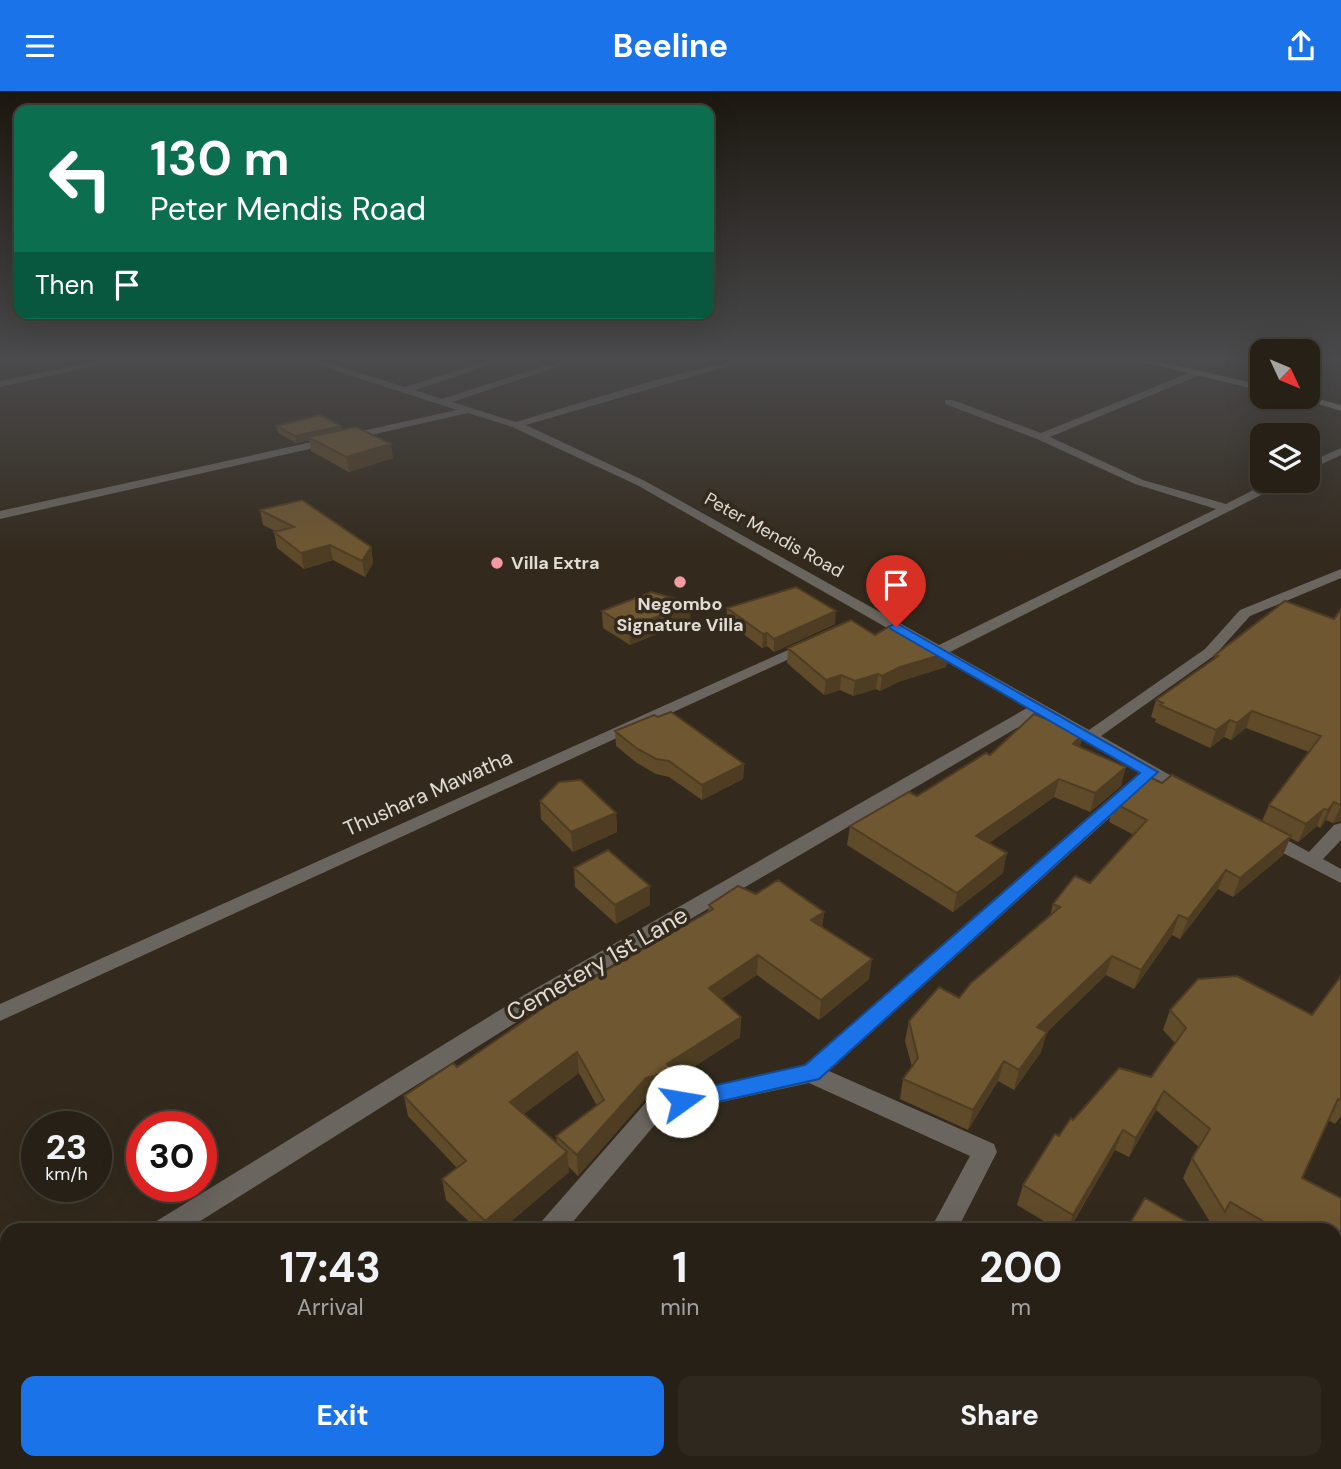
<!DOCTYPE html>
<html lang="en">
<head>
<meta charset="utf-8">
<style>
  :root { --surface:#262016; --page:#2e281f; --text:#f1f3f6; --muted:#a4a3a1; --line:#423e35; --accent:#1a73e8 }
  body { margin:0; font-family:"DM Sans",sans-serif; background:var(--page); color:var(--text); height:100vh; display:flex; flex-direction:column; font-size:26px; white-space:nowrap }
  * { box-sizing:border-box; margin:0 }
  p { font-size:23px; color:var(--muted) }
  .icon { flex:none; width:38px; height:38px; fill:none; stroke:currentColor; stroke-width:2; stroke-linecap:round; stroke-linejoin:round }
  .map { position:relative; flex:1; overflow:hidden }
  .panel { position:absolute; left:0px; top:1132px; width:1342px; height:247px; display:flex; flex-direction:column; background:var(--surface); border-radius:21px 21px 0 0; box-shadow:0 7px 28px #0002,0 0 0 2px var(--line) }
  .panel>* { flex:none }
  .hud { position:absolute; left:14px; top:14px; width:700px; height:214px; border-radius:14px; box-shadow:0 7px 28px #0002,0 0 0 2px var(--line); background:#0b6e4f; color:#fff; overflow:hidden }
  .needle { width:46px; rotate:134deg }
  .controls { position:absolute; left:1250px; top:248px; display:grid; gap:14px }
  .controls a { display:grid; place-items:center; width:70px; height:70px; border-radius:14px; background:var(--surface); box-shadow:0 7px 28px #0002,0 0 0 2px var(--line); font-size:35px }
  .speed { position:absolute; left:21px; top:1020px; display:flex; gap:14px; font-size:35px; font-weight:700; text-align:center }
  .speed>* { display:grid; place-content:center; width:91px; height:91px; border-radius:50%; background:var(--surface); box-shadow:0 7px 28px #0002,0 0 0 2px var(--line); line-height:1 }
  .speed small { font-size:18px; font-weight:400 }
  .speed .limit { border:10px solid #d22; background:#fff; color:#111 }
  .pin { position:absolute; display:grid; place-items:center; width:60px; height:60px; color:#fff; margin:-72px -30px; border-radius:50% 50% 50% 0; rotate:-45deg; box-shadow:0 0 7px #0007 }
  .pin .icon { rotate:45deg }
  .me { position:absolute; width:77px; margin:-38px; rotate:77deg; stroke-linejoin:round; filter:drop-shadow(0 0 5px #0008) }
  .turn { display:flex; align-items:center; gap:24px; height:147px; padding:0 21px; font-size:32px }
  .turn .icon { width:91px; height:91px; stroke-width:2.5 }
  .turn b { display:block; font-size:49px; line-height:60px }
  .then { display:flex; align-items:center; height:66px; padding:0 21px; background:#0003; gap:14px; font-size:26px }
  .eta { display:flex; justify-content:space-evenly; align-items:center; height:119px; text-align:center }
  .eta b { font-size:42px; font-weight:700; line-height:49px }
  .cta { display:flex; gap:14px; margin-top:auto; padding:14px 21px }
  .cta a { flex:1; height:80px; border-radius:14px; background:var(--accent); color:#fff; font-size:28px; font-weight:700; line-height:80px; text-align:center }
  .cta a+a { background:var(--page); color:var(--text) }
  header { display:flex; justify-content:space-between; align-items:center; height:91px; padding:0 21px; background:var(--accent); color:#fff; font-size:32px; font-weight:700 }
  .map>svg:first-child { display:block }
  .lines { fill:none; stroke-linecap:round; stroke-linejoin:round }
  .street { fill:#6a655f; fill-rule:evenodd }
  .secondary { fill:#8d867b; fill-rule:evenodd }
  .wall { fill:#5f4b2a; fill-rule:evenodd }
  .shaded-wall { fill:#4e3d22 }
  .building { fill:#6f5731; stroke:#4e3d22; stroke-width:2 }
  .route { fill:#1a73e8; stroke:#114b97; stroke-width:2 }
  .poi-dot { fill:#f49aa4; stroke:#332a1d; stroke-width:2.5 }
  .labels { text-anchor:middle; stroke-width:7; stroke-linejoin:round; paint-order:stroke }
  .far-street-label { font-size:18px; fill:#e1dbd3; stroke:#332a1d }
  .far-poi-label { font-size:18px; font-weight:bold; fill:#e1dbd3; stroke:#332a1d; text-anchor:start }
  .street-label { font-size:21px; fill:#e1dbd3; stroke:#332a1d }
  .near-street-label { font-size:24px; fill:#e1dbd3; stroke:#332a1d }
</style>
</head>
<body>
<header><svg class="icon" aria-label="menu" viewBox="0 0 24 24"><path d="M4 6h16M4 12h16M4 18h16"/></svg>Beeline<svg class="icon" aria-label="share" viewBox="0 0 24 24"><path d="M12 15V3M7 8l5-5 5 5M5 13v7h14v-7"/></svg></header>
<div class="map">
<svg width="1341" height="1378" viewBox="0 0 1341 1378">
  <rect width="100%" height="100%" fill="#332a1d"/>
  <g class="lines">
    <!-- street -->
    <path class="street" d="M 97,270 L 116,270 L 0,296 L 0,290 Z
      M 306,270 L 321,270 L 405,296 L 487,270 L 502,270 L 415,299 L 442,308 L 559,270 L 574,270 L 452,311 L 516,331 L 652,290 L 730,270 L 746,270 L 526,334 L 645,390 L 939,554 L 1216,418 L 1135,393 L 1037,348 L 945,313 L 945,309 L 953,309 L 1041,342 L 1194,280 L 1200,280 L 1200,284 L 1050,346 L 1143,389 L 1226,413 L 1271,390 L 1287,390 L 1285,392 L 950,561 L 1089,639 L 1205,558 L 1240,519 L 1341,478 L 1341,487 L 1250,525 L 1215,564 L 1101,645 L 1191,696 L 1194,700 L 1191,704 L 1179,704 L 1039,624 L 542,915 L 186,1139 L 151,1139 L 155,1131 L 526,903 L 1027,617 L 637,394 L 512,336 L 468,322 L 0,428 L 0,420 L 457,319 Z
      M 1341,357 L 1341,364 L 1307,380 L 1307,372 Z
      M 808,550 L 813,551 L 815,554 L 813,557 L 0,930 L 0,913 Z
      M 1131,693 L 1140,698 L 1137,702 L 829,980 L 994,1053 L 997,1061 L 957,1139 L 930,1139 L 970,1065 L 809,992 L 663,1024 L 566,1139 L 537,1139 L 541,1131 L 648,1009 L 804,974 L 1125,694 Z
      M 1341,732 L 1341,749 L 1323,768 L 1341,778 L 1341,792 L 1260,750 L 1258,746 L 1260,742 L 1274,742 L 1309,761 L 1334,734 Z
      M 7,1223 L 7,1252 L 0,1255 L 0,1226 Z
      M 331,1372 L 365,1372 L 362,1378 L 328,1378 Z
      M 800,1372 L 833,1372 L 830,1378 L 797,1378 Z"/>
    <!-- secondary -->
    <path class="secondary" d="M 1139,270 L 1157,270 L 1262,294 L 1262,300 Z
      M 1307,305 L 1341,314 L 1341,320 L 1296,306 Z
      M 0,1326 L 7,1329 L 7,1360 L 0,1357 Z
      M 43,1372 L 83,1372 L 86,1378 L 46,1378 Z"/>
  </g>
  <!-- wall -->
  <path class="wall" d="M 277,335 L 342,339 L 393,367 L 349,381 L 311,360 L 309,349 L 296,352 L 278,342 Z
    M 260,419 L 371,456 L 373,472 L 365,486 L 333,469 L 304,478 L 277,457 L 274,441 L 277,441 L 263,434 Z
    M 727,517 L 835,533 L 774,561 L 767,555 L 762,557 L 726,530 Z
    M 1341,518 L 1341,730 L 1333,732 L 1326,729 L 1320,737 L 1317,735 L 1298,751 L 1290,747 L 1283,764 L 1233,806 L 1218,798 L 1180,848 L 1172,844 L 1134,898 L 1106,884 L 1047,941 L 1041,961 L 1014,999 L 998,990 L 968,1039 L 900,1008 L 903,988 L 912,976 L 905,950 L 909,930 L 959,907 L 1050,825 L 1053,813 L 1090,792 L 1134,744 L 1109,731 L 1114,712 L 1162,692 L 1262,730 L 1269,714 L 1309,661 L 1246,637 L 1231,649 L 1224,646 L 1210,657 L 1155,631 L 1156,628 L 1151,626 L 1156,609 L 1214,567 L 1215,564 L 1334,528 Z
    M 602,520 L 690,529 L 630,554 L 603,537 Z
    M 875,544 L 948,562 L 946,576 L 898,591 L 880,600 L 876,598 L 853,605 L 840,599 L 824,604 L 787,572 L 788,557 Z
    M 615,640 L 744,673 L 743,688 L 702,709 L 669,686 L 656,683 L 637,672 L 616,655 Z
    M 1080,656 L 1121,695 L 1090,721 L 1054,706 L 989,752 L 1003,782 L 953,821 L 847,754 L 850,735 L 917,705 L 990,664 Z
    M 540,710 L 616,722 L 617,741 L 573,761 L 541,728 Z
    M 574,777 L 650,795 L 650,814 L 616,833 L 575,796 Z
    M 756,803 L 824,821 L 822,836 L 869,888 L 819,929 L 757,884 L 721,908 L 741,926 L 740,946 L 675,988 L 675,1000 L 646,1007 L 578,1085 L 568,1075 L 569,1081 L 501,1139 L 478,1139 L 446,1109 L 442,1088 L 457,1077 L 408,1025 L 404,1005 L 457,976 L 708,821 L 709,814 ZM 579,982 L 597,1015 L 556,1045 L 557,1052 L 523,1023 Z
    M 1341,885 L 1341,1025 L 1335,1033 L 1328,1029 L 1302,1087 L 1335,1139 L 1235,1139 L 1221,1130 L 1216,1139 L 1215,1139 L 1183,1087 L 1192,1067 L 1199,1056 L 1156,1019 L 1129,1066 L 1115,1059 L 1069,1139 L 1059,1139 L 1017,1114 L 1023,1094 L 1073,1029 L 1151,986 L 1175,952 L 1163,939 L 1170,919 L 1312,924 Z"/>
  <!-- shaded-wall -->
  <path class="shaded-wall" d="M 341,335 L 342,342 L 308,346 L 309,349 L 296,352 L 295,345 Z
    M 391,353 L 393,367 L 349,381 L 346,366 Z
    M 330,454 L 333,469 L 304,478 L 301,462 Z
    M 371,456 L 373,472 L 365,486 L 362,470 Z
    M 691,512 L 690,529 L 630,554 L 629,537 Z
    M 836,520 L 835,533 L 774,561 L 774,548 Z
    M 767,542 L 767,555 L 762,557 L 763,543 Z
    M 948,562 L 946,576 L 898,591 L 880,600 L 882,585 L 900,576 Z
    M 878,583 L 876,598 L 853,605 L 855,590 Z
    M 841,584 L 840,599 L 824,604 L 826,589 Z
    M 1252,620 L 1246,637 L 1231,649 L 1237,632 Z
    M 1230,629 L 1224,646 L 1210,657 L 1216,639 Z
    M 1083,643 L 1079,661 L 1073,653 Z
    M 744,673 L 743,688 L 702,709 L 702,694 Z
    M 1126,676 L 1121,695 L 1090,721 L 1095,702 Z
    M 1059,688 L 1054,706 L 972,764 L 976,745 Z
    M 1334,711 L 1326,729 L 1320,737 L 1328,719 Z
    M 1341,714 L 1341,730 L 1333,732 Z
    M 1324,718 L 1317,735 L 1298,751 L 1306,733 Z
    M 616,722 L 617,741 L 573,761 L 571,741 Z
    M 1291,745 L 1283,764 L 1233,806 L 1240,787 Z
    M 1007,762 L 1003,782 L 953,821 L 957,802 Z
    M 1226,779 L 1218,798 L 1180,848 L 1188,828 Z
    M 650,795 L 650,814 L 616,833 L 615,814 Z
    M 824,821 L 822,841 L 811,829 Z
    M 1179,824 L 1172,844 L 1134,898 L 1141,879 Z
    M 758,864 L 757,884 L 708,917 L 709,897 Z
    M 1112,865 L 1106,884 L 1031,956 L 1037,936 Z
    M 872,868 L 869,888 L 819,929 L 821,909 Z
    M 741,926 L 740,946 L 675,988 L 675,1000 L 646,1007 L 578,1085 L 577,1064 L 646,987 Z
    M 1047,941 L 1041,961 L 1014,999 L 1019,979 Z
    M 577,961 L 579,982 L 512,1032 L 510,1011 Z
    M 1004,970 L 998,990 L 968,1039 L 973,1019 Z
    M 1164,1000 L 1156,1019 L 1129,1066 L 1136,1047 Z
    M 1123,1039 L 1115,1059 L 1068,1139 L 1073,1124 Z
    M 567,1061 L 569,1081 L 501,1139 L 487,1139 L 485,1130 Z"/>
  <!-- building -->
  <path class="building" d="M 320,324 L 341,335 L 295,345 L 277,335 Z
    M 356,336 L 391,353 L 346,366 L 308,346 Z
    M 302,409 L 371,456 L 362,470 L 330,454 L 301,462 L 274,441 L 294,436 L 260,419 Z
    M 796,496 L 836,520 L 774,548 L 767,542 L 763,543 L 727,517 Z
    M 651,501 L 691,512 L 629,537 L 602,520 Z
    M 1285,510 L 1334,528 L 1341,518 L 1341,714 L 1334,711 L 1328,719 L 1324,718 L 1306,733 L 1269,714 L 1321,645 L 1252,620 L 1237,632 L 1230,629 L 1216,639 L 1160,614 L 1163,612 L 1156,609 L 1218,565 L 1215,564 Z
    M 851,529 L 875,544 L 890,535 L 948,562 L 900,576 L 882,585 L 878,583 L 855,590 L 841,584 L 826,589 L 788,557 Z
    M 671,621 L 744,673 L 702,694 L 669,670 L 656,668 L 636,657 L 615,640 L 654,624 L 658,626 Z
    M 1034,623 L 1083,643 L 1073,653 L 1126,676 L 1095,702 L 1059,688 L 976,745 L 1007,762 L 957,802 L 850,735 L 909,701 L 917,705 L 986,662 L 990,664 Z
    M 1145,684 L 1162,692 L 1172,684 L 1291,745 L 1240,787 L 1226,779 L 1188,828 L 1179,824 L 1141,879 L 1112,865 L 1037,936 L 1047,941 L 1019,979 L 1004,970 L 973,1019 L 903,988 L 918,967 L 909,930 L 939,896 L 959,907 L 971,892 L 1060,816 L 1053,813 L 1075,785 L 1090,792 L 1147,729 L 1114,712 Z
    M 581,689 L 616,722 L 571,741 L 540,710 L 559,691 Z
    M 608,759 L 650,795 L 615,814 L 574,777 Z
    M 778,789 L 824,821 L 811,829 L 872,868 L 821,909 L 758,864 L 709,897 L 741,926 L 667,973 L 675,980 L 646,987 L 577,1064 L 556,1045 L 604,1009 L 577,961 L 510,1011 L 567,1061 L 485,1130 L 442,1088 L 466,1070 L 404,1005 L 453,972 L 457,976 L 556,908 L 713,818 L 709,814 L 738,795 L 756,803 Z
    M 1237,885 L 1312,924 L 1341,885 L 1341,1010 L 1338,1008 L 1302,1087 L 1341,1107 L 1341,1252 L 1335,1270 L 1335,1139 L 1278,1139 L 1230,1111 L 1225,1121 L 1192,1067 L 1210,1038 L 1164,1000 L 1136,1047 L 1123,1039 L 1073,1124 L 1023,1094 L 1055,1043 L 1059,1045 L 1071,1027 L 1073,1029 L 1119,977 L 1151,986 L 1186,937 L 1170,919 L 1198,888 Z
    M 1145,1107 L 1201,1139 L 1126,1139 Z
    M 1035,1372 L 1174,1372 L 1173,1378 L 1033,1378 Z"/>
  <!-- sky -->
  <linearGradient id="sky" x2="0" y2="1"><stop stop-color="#1c1710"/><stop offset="0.58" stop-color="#4a4a4c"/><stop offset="1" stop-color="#4a4a4c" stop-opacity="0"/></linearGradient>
  <rect width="1341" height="463" fill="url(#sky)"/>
  <!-- route -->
  <path class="route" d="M 896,532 L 1158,681 L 819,988 L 682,1019 L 674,1017 L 671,1010 L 674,1004 L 682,1002 L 805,974 L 1140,682 L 891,538 L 889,536 Z"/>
  <!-- markers -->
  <g class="poi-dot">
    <circle cx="497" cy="472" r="7"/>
    <circle cx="680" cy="491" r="7"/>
  </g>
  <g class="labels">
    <!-- far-street labels -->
    <g class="far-street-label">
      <text transform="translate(774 444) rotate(29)" y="6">Peter Mendis Road</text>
    </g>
    <!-- far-poi labels -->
    <g class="far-poi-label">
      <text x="511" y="478">Villa Extra</text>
      <text x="680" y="519" text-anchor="middle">Negombo<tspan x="680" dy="21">Signature Villa</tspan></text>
    </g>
    <!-- street labels -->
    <g class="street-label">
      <text transform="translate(428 702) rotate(-24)" y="7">Thushara Mawatha</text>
    </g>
    <!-- near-street labels -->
    <g class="near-street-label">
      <text transform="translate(597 873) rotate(-30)" y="8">Cemetery 1st Lane</text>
    </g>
  </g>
</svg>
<div class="controls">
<a><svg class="needle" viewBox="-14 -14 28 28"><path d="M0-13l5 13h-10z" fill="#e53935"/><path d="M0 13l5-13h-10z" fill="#a4a3a1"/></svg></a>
<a><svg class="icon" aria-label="layers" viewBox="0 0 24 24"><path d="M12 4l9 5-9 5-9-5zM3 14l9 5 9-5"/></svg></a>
</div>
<div class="speed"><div>23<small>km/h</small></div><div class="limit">30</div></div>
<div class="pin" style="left:896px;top:536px;background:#d93025"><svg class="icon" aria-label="arrive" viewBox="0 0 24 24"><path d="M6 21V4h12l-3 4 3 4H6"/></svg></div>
<svg class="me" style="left:682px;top:1010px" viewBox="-20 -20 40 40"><circle r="19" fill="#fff"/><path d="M0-13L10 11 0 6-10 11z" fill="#1a73e8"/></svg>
<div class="hud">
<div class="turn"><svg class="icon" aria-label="left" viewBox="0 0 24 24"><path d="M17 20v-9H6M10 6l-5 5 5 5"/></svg><div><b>130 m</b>Peter Mendis Road</div></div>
<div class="then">Then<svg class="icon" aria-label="arrive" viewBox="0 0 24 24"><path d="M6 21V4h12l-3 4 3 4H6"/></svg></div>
</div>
<section class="panel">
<div class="eta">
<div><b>17:43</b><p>Arrival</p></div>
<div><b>1</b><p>min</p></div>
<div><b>200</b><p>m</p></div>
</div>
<div class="cta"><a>Exit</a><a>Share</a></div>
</section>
</div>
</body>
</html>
